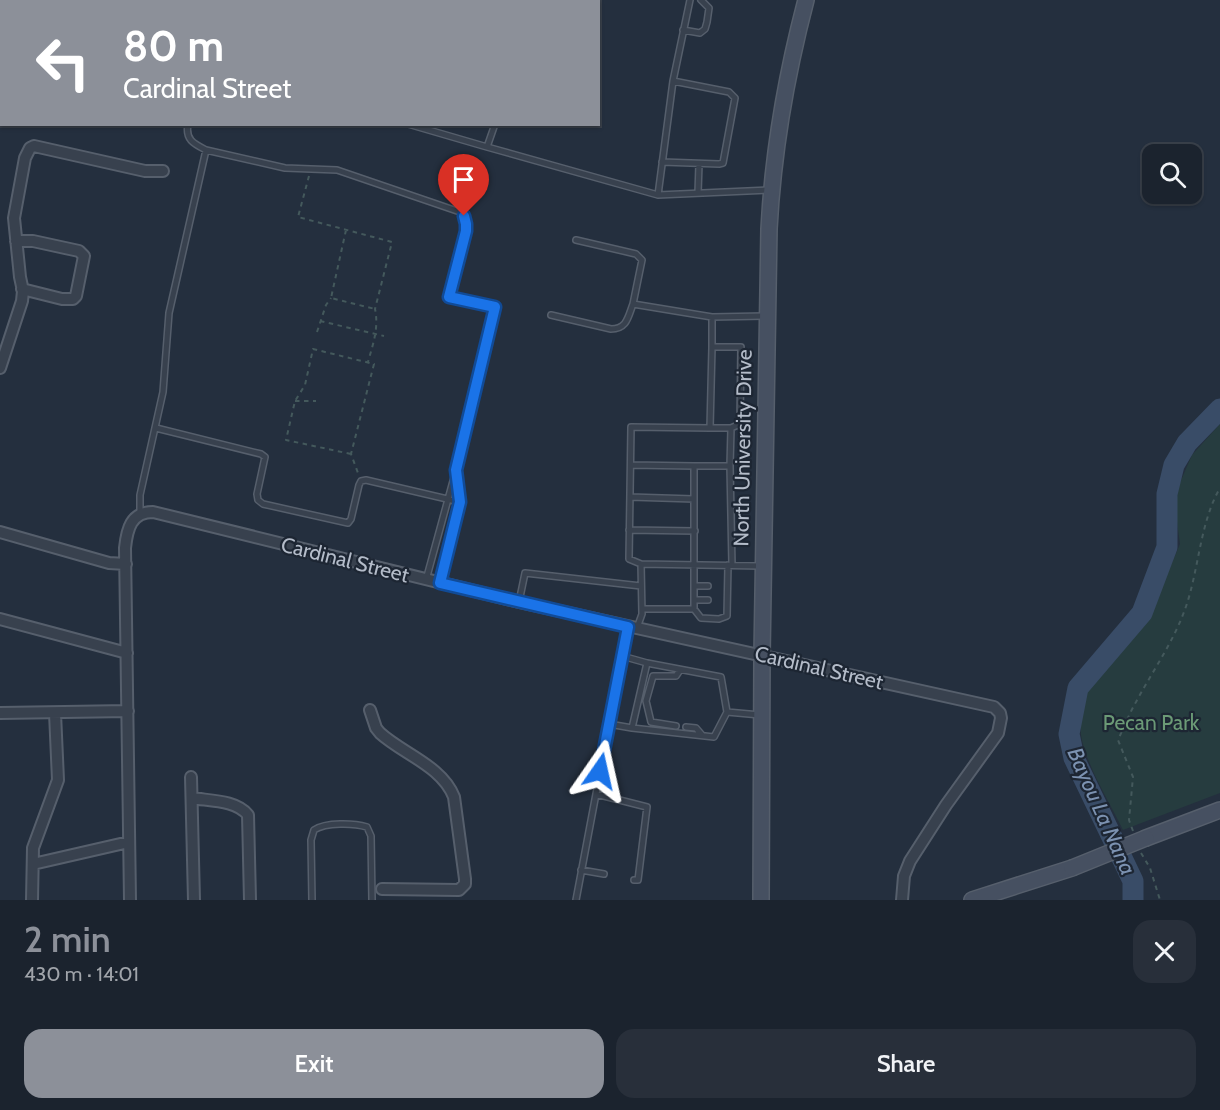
<!DOCTYPE html>
<html lang="en">
<head>
<meta charset="utf-8">
<style>
  :root { --surface:#1b232e; --page:#282f3a; --text:#f1f3f6; --muted:#a0a4aa; --line:#39404a; --accent:#8c9099 }
  body { margin:0; font-family:Cabin,sans-serif; background:var(--page); color:var(--text); height:100vh; display:flex; flex-direction:column; font-size:22px; white-space:nowrap }
  * { box-sizing:border-box; margin:0 }
  p { font-size:20px; color:var(--muted) }
  .icon { flex:none; width:33px; height:33px; fill:none; stroke:currentColor; stroke-width:2; stroke-linecap:round; stroke-linejoin:round }
  .map { position:relative; height:900px; overflow:hidden }
  .panel { display:flex; flex-direction:column; background:var(--surface); flex:1 }
  .panel>* { flex:none }
  .hud { position:absolute; left:0px; top:0px; width:600px; height:126px; box-shadow:0 2px 4px #0004,0 0 0 2px var(--line); background:#8c9099; color:#fff; overflow:hidden }
  .tools { position:absolute; left:1142px; top:144px; display:grid; gap:12px }
  .tools a { display:grid; place-items:center; width:60px; height:60px; border-radius:12px; background:var(--surface); box-shadow:0 2px 4px #0004,0 0 0 2px var(--line); font-size:30px }
  .pin { position:absolute; display:grid; place-items:center; width:51px; height:51px; color:#fff; margin:-62px -26px; border-radius:50% 50% 50% 0; rotate:-45deg; box-shadow:0 0 6px #0007 }
  .pin .icon { rotate:45deg }
  .me { position:absolute; width:66px; margin:-33px; rotate:11deg; stroke-linejoin:round; filter:drop-shadow(0 0 4px #0008) }
  .turn { display:flex; align-items:center; gap:21px; height:126px; padding:0 24px; font-size:27px }
  .turn .icon { width:78px; height:78px; stroke-width:2.5 }
  .turn b { display:block; font-size:42px; line-height:51px }
  .round { display:grid; place-items:center; flex:none; width:63px; height:63px; border-radius:18px; background:var(--page) }
  .overview { display:flex; align-items:center; justify-content:space-between; height:102px; padding:0 24px }
  h1 { font-size:36px; font-weight:600; line-height:45px; color:var(--accent) }
  .primary-button { display:flex; gap:12px; margin-top:auto; padding:12px 24px }
  .primary-button a { flex:1; height:69px; border-radius:18px; background:var(--accent); color:#fff; font-size:24px; font-weight:600; line-height:69px; text-align:center }
  .primary-button a+a { background:var(--page); color:var(--text) }
  .map>svg:first-child { display:block }
  .green { fill:#263c3f }
  .lines { fill:none; stroke-linecap:round; stroke-linejoin:round }
  .river { stroke:#394c67; stroke-width:21 }
  .service-casing { stroke:#565f6c; stroke-width:8 }
  .minor-casing { stroke:#565f6c; stroke-width:14 }
  .secondary-casing { stroke:#565f6c; stroke-width:18 }
  .path { stroke:#44595c; stroke-width:2; stroke-dasharray:4.5 4.5; stroke-linecap:butt }
  .service { stroke:#38414e; stroke-width:5 }
  .minor { stroke:#38414e; stroke-width:10 }
  .secondary { stroke:#465061; stroke-width:15 }
  .secondary-bridge-casing { stroke:#565f6c; stroke-width:18; stroke-linecap:butt }
  .secondary-bridge { stroke:#465061; stroke-width:15 }
  .route-casing { stroke:#114b97; stroke-width:15 }
  .route { stroke:#1a73e8; stroke-width:10 }
  .labels { text-anchor:middle; stroke-width:4.5; stroke-linejoin:round; paint-order:stroke }
  .street-label { font-size:21px; fill:#b4bcc9; stroke:#1d2633 }
  .park-label { font-size:21px; fill:#6b9a76; stroke:#1d2633 }
  .water-label { font-size:22px; font-style:italic; fill:#7c92b1; stroke:#1d2633 }
</style>
</head>
<body>
<div class="map">
<svg width="1220" height="900" viewBox="0 0 1220 900">
  <rect width="100%" height="100%" fill="#242f3e"/>
  <!-- green -->
  <path class="green" d="M 1220,424 L 1220,793 L 1123,830 C 1110,803 1086,765 1081,735 C 1079,720 1084,698 1089,684 L 1148,618 L 1180,544 L 1175,508 L 1179,485 L 1192,455 Z"/>
  <g class="lines">
    <!-- river -->
    <path class="river" d="M 1133,900 L 1133,881 L 1074,758 L 1069,734 L 1078,688 L 1142,613 L 1167,547 L 1167,494 L 1174,465 L 1187,443 L 1220,409"/>
    <defs>
      <path id="service" d="M 89,0 L 94,2
        M 327,0 L 330,2
        M 173,2 L 173,0
        M 288,2 L 289,0
        M 538,2 L 539,0
        M 683,30 L 700,33 L 705,29 L 707,22 L 709,8 L 701,0
        M 188,124 C 185,140 194,144 206,150
        M 408,124 L 487,147
        M 495,124 L 487,147 L 658,195 L 673,81 L 690,0
        M 662,162 L 719,164 L 723,163 L 735,98 L 729,92 L 673,81
        M 698,193 L 699,164
        M 658,195 L 770,190
        M 576,240 L 636,254 L 642,260 L 633,304
        M 551,315 L 611,329 C 627,329 628,317 633,304 L 712,317
        M 712,347 L 710,428 L 731,428
        M 156,428 L 261,454 L 265,457 L 257,494 L 258,500 L 263,504 L 348,523 L 351,519 L 359,485 L 361,481 L 366,480 L 460,502
        M 631,465 L 694,466
        M 730,466 L 731,428 L 740,424 L 741,347 L 712,347 L 712,317 L 766,316
        M 630,497 L 694,499
        M 140,514 L 140,495 L 163,392 L 169,313 L 206,150 L 285,168 L 337,170 L 460,212 L 466,220 L 466,231 L 449,297 L 495,307 L 456,470 L 426,580
        M 629,530 L 695,531
        M 641,564 L 629,559 L 631,427 L 710,428
        M 440,583 L 460,502 L 456,473
        M 695,586 L 708,586
        M 694,600 L 708,600
        M 519,602 L 525,573 L 641,586
        M 642,609 L 694,609 L 701,618 L 719,619 L 727,616 L 728,565
        M 694,609 L 694,466 L 730,466 L 732,565
        M 637,628 L 642,614 L 641,564 L 761,566
        M 622,656 L 628,627
        M 727,712 L 721,677 L 647,663 L 632,728 L 714,737 L 727,712 L 760,715
        M 609,724 L 632,728
        M 676,726 L 651,722 L 646,701 L 653,676 L 676,676 L 680,670
        M 686,727 L 696,728 L 702,735
        M 596,794 L 647,807 L 638,880 L 634,880
        M 581,870 L 604,874
        M 312,900 L 311,840 L 314,830 C 326,822 354,823 367,827 L 371,836 L 372,900
        M 576,900 L 622,656 L 647,663"/>
      <path id="minor" d="M 16,241 L 33,241 L 79,251 L 84,256 L 76,296 L 73,299 L 62,299 L 22,289
        M 0,368 L 22,301 L 23,291 L 20,277 L 14,218 L 25,158 L 30,148 L 34,146 L 145,171 L 163,171
        M 0,532 L 109,563 L 126,564
        M 0,619 L 127,653
        M 370,710 L 376,728 L 380,733 C 403,754 442,766 454,797 L 465,879 L 465,884 L 459,890 L 382,889
        M 0,713 L 128,711
        M 191,777 L 194,900
        M 192,798 C 210,801 236,800 248,815 L 250,900
        M 33,864 L 129,842
        M 32,900 L 33,848 L 58,780 L 55,713
        M 130,900 L 125,548 C 127,529 131,512 153,512 L 519,602 L 994,707 L 1000,713 L 1001,718 L 998,733 L 946,805 L 910,861 L 904,876 L 902,900"/>
      <path id="secondary" d="M 1146,838 L 1220,810
        M 761,900 L 762,655 L 769,229 C 773,151 786,76 806,0
        M 972,900 L 1072,868"/>
    </defs>
    <!-- service casing -->
    <use href="#service" class="service-casing"/>
    <!-- minor casing -->
    <use href="#minor" class="minor-casing"/>
    <!-- secondary casing -->
    <use href="#secondary" class="secondary-casing"/>
    <!-- path -->
    <path class="path" d="M 309,176 L 298,217 L 392,242 L 375,309 C 379,328 373,344 368,362
      M 346,230 L 331,298 L 375,309
      M 320,321 L 384,336
      M 317,332 L 326,305 L 331,298
      M 295,401 L 316,401
      M 351,454 L 286,440 L 295,401 L 305,385 L 313,349 L 374,364 L 351,454 L 358,473
      M 1133,831 L 1129,820 L 1133,777 L 1118,740 C 1124,727 1129,714 1136,702 C 1152,672 1172,644 1184,612 C 1199,573 1199,524 1220,488
      M 1141,853 L 1150,868 L 1160,900"/>
    <!-- service -->
    <use href="#service" class="service"/>
    <!-- minor -->
    <use href="#minor" class="minor"/>
    <!-- secondary -->
    <use href="#secondary" class="secondary"/>
    <defs>
      <path id="secondary-bridge" d="M 1072,868 L 1146,838"/>
    </defs>
    <!-- secondary-bridge casing -->
    <use href="#secondary-bridge" class="secondary-bridge-casing"/>
    <!-- secondary-bridge -->
    <use href="#secondary-bridge" class="secondary-bridge"/>
  </g>
  <g class="lines">
    <defs>
      <path id="route" d="M 464,216 L 466,224 L 466,231 L 449,297 L 495,307 L 456,470 L 460,502 L 440,583 L 628,627 L 600,771"/>
    </defs>
    <!-- route casing -->
    <use href="#route" class="route-casing"/>
    <!-- route -->
    <use href="#route" class="route"/>
  </g>
  <g class="labels">
    <!-- street labels -->
    <g class="street-label">
      <text transform="translate(743 448) rotate(-89)" y="7">North University Drive</text>
      <text transform="translate(345 560) rotate(14)" y="7">Cardinal Street</text>
      <text transform="translate(819 668) rotate(13)" y="7">Cardinal Street</text>
    </g>
    <!-- park labels -->
    <g class="park-label">
      <text x="1151" y="730">Pecan Park</text>
    </g>
    <!-- water labels -->
    <g class="water-label">
      <text transform="translate(1102 811) rotate(66)" y="8">Bayou La Nana</text>
    </g>
  </g>
</svg>
<div class="tools">
<a><svg class="icon" aria-label="search" viewBox="0 0 24 24"><circle cx="10" cy="10" r="6"/><path d="M15 15l6 6"/></svg></a>
</div>
<div class="pin" style="left:464px;top:216px;background:#d93025"><svg class="icon" aria-label="arrive" viewBox="0 0 24 24"><path d="M6 21V4h12l-3 4 3 4H6"/></svg></div>
<svg class="me" style="left:600px;top:771px" viewBox="-20 -20 40 40"><path d="M0-17L14 15 0 8-14 15z" fill="#1a73e8" stroke="#fff" stroke-width="4"/></svg>
<div class="hud">
<div class="turn"><svg class="icon" aria-label="left" viewBox="0 0 24 24"><path d="M17 20v-9H6M10 6l-5 5 5 5"/></svg><div><b>80 m</b>Cardinal Street</div></div>
</div>
</div>
<section class="panel">
<div class="overview"><div><h1>2 min</h1><p>430 m · 14:01</p></div><a class="round"><svg class="icon" aria-label="close" viewBox="0 0 24 24"><path d="M6 6l12 12M18 6L6 18"/></svg></a></div>
<div class="primary-button"><a>Exit</a><a>Share</a></div>
</section>
</body>
</html>
